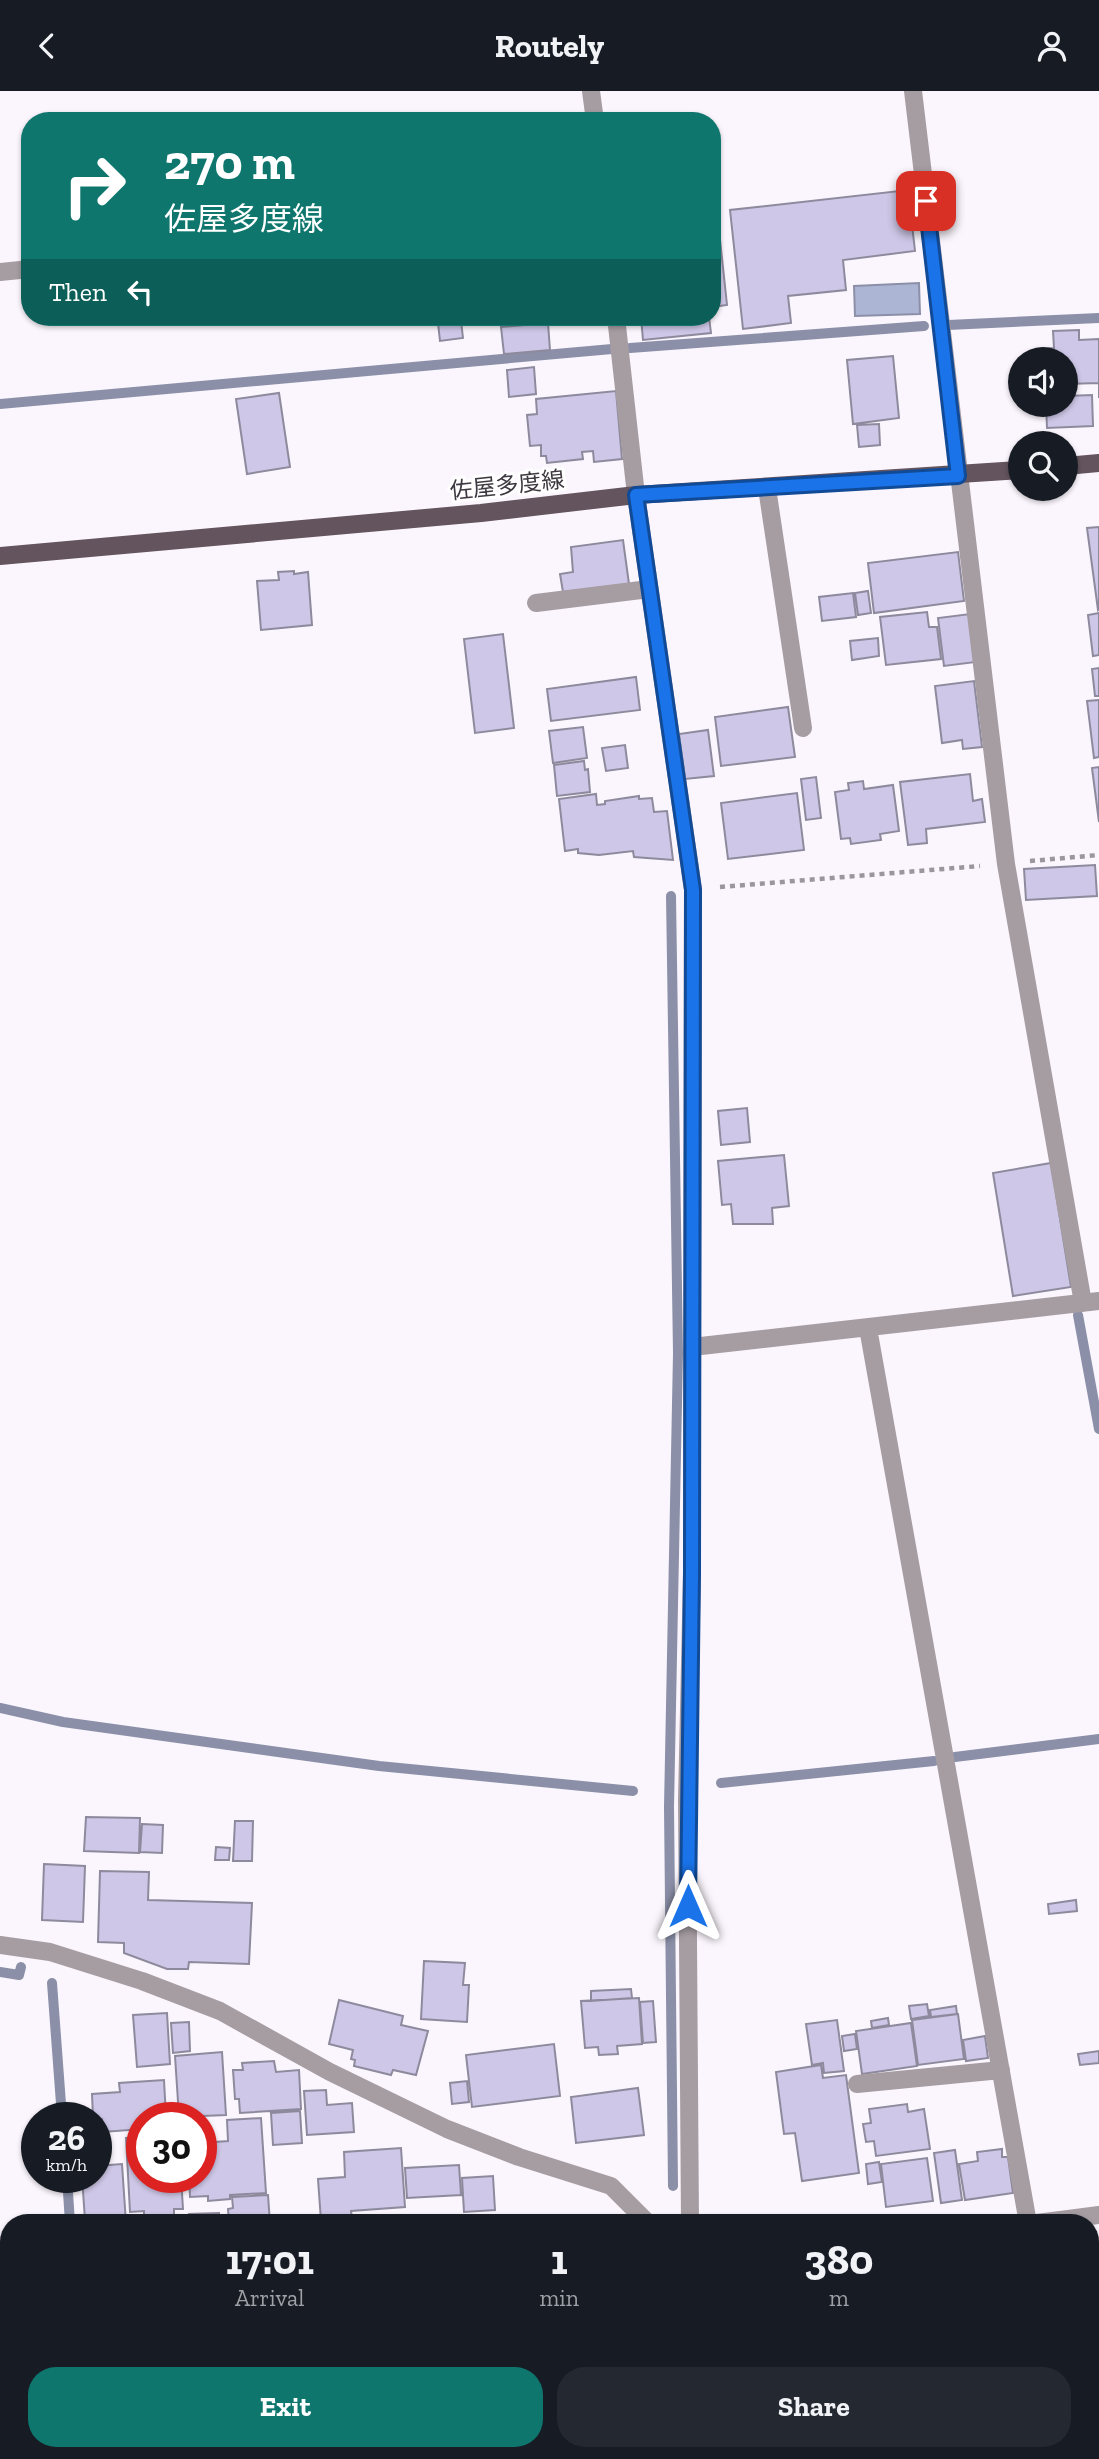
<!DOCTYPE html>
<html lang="en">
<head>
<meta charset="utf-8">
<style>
  :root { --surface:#171b24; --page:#242831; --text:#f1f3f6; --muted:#9ea1a6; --accent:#0f766e }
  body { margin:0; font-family:"Zilla Slab","Noto Sans JP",serif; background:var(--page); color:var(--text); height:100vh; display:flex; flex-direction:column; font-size:26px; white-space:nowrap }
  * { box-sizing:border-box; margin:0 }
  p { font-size:23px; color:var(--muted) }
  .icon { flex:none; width:38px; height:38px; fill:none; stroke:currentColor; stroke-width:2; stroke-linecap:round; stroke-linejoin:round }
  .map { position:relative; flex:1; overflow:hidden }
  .details { position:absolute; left:0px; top:2123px; width:1099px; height:247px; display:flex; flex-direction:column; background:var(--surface); border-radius:28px 28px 0 0; box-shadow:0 2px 5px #0004 }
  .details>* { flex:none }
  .hud { position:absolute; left:21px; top:21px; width:700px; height:214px; border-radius:28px; box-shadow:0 2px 5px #0004; background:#0f766e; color:#fff; overflow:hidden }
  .tools { position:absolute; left:1008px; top:256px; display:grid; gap:14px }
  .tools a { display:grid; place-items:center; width:70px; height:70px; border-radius:50%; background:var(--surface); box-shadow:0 2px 5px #0004; font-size:35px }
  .speed { position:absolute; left:21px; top:2011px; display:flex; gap:14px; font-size:35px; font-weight:700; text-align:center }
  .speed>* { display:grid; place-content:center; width:91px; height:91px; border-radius:50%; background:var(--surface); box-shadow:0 2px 5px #0004; line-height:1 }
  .speed small { font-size:18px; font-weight:400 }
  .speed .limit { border:10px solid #d22; background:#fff; color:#111 }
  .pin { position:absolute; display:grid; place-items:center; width:60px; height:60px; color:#fff; margin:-30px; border-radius:14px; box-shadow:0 4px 10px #0006 }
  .me { position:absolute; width:77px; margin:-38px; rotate:0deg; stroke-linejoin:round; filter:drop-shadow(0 0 5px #0008) }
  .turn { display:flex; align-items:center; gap:24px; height:147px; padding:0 28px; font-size:32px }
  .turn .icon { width:91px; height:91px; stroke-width:2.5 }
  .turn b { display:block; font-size:49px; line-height:60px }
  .then { display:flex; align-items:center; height:66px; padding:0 28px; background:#0003; gap:14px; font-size:26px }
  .eta { display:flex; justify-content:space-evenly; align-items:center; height:119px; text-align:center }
  .eta b { font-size:42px; font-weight:700; line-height:49px }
  .cta { display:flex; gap:14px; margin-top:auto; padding:14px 28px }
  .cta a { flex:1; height:80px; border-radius:28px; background:var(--accent); color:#fff; font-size:28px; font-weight:700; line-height:80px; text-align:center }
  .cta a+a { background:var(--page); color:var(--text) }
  header { display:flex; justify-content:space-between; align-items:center; height:91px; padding:0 28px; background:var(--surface); font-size:32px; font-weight:700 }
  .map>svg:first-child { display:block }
  .built { fill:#faebff }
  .water { fill:#acb5d4; stroke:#8b90a8; stroke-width:2 }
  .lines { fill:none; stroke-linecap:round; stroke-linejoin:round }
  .stream { stroke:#8b90a8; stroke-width:10 }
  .building { fill:#cec7e7; stroke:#8e8a9d; stroke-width:2 }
  .path { stroke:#9b969d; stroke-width:4.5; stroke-dasharray:5 5; stroke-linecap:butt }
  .minor { stroke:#a69da2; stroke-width:18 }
  .major { stroke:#63545d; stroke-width:18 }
  .route-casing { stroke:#114b97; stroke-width:18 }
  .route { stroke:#1a73e8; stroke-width:12 }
  .labels { text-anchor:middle; stroke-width:6; stroke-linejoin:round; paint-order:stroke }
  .street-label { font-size:23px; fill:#3e3940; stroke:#fff }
</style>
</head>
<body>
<header><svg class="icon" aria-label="back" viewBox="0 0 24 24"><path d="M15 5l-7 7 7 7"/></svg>Routely<svg class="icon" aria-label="person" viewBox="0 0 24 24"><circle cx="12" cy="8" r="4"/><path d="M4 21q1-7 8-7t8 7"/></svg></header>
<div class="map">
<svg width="1099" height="2368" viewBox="0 0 1099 2368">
  <rect width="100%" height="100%" fill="#fbf6fd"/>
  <!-- built -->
  <path class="built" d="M 1099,2350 L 1099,2368 L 892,2368 L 976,2361 L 1090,2361 L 1090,2351 Z"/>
  <!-- water -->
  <path class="water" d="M 919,192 L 920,223 L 855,225 L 854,195 Z"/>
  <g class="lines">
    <!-- stream -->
    <path class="stream" d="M 948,234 L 1099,227
      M 630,257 L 924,235
      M 0,313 L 612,258
      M 671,805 L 678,1262 L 669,1716 L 673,2095
      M 1078,1224 L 1099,1338
      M 0,1617 L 63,1631 L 379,1675 L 633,1700
      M 955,1666 L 1099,1648
      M 721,1692 L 934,1670
      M 0,1881 L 19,1884 L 21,1876
      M 52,1892 L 62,2026
      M 67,2086 L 70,2132
      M 1090,2332 L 1099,2332
      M 91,2361 L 91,2368
      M 698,2361 L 699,2368
      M 744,2362 L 764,2361"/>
  </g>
  <!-- building -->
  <path class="building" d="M 712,94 L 716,94 L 719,121 L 712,122 Z
    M 908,99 L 915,160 L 843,169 L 846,199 L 788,205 L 791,232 L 743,238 L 730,119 Z
    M 719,139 L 727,214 L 712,216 L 712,140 Z
    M 498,226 L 533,226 L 534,229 L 499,232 Z
    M 641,226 L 709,226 L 711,242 L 643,249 Z
    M 461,230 L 463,247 L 440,250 L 438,232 Z
    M 548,232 L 550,259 L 504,263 L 501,236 Z
    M 1079,239 L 1079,249 L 1099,248 L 1099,307 L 1099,292 L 1066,293 L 1066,268 L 1040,268 L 1039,258 L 1054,257 L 1053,240 Z
    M 893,265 L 899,327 L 853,333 L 847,269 Z
    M 534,276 L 536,303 L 509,306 L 507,279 Z
    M 616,300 L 622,368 L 594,371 L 593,360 L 582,361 L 583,368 L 547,372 L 546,365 L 541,365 L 541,354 L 530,355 L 527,324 L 537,323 L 536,308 Z
    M 279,302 L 290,376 L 247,383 L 236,308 Z
    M 1092,304 L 1093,335 L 1047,337 L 1046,313 L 1066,313 L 1066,305 Z
    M 879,333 L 880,354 L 859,356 L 857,334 Z
    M 1099,436 L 1099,518 L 1098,519 L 1087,437 Z
    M 623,449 L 629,493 L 563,501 L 560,483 L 573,481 L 571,456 Z
    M 958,461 L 964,510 L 874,522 L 868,472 Z
    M 294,480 L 294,483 L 308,481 L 312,534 L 261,539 L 257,490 L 279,489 L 278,481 Z
    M 868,500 L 871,522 L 858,524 L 855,502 Z
    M 853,502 L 856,526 L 822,530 L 819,506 Z
    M 927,521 L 929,536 L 937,536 L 941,568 L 886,574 L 880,526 Z
    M 1099,522 L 1099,564 L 1093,565 L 1088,524 Z
    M 970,523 L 976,571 L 944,575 L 938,527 Z
    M 503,543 L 514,637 L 475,642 L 464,548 Z
    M 878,547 L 879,565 L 852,569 L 850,550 Z
    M 1099,577 L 1099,605 L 1095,605 L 1092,578 Z
    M 636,586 L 640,619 L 551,630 L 547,598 Z
    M 974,590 L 982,656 L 963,658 L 962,649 L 942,652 L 935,595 Z
    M 1099,609 L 1099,666 L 1094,667 L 1087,610 Z
    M 788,616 L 795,666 L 721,675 L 715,626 Z
    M 583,636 L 587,667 L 553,672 L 549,640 Z
    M 708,639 L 714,685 L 685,688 L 679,643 Z
    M 625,654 L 628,677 L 606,680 L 602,657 Z
    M 584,670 L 585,679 L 588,678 L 590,701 L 557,705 L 554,674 Z
    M 1099,676 L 1099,731 L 1092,677 Z
    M 970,683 L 973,710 L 982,708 L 985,731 L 926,738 L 927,752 L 908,754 L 900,691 Z
    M 816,686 L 821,727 L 806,729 L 801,688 Z
    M 863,690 L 864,698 L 893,694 L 899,740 L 880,743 L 881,749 L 851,753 L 850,747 L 841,748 L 835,701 L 849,699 L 848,692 Z
    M 797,702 L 804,759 L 728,768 L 721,712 Z
    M 596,703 L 597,714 L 605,713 L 605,710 L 639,705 L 639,708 L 652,707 L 654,721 L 667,720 L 673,769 L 634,766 L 633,760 L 599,764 L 578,762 L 578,758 L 565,760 L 559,708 Z
    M 1095,774 L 1097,805 L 1026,809 L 1024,778 Z
    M 747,1017 L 750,1051 L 721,1054 L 718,1020 Z
    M 784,1064 L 789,1115 L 772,1117 L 773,1133 L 733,1133 L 731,1113 L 722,1114 L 718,1070 Z
    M 1051,1072 L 1071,1196 L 1013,1205 L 993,1082 Z
    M 86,1726 L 140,1727 L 139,1762 L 84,1760 Z
    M 235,1730 L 253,1730 L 252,1770 L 233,1770 Z
    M 142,1733 L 163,1734 L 162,1762 L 140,1761 Z
    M 216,1756 L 230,1757 L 229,1769 L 215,1769 Z
    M 44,1773 L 85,1775 L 83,1831 L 42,1829 Z
    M 100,1780 L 149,1781 L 148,1809 L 252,1812 L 249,1873 L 189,1871 L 188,1878 L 167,1878 L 124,1862 L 124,1852 L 98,1851 Z
    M 1076,1809 L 1077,1820 L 1049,1823 L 1048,1813 Z
    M 424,1870 L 465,1872 L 463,1894 L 469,1894 L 467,1931 L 421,1928 Z
    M 631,1898 L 632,1907 L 591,1910 L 591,1900 Z
    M 639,1907 L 642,1953 L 617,1955 L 618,1963 L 599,1964 L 598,1956 L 585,1957 L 581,1910 Z
    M 339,1909 L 403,1925 L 401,1934 L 428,1940 L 416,1984 L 393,1979 L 391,1984 L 354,1975 L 355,1969 L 351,1968 L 353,1959 L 329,1953 Z
    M 653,1910 L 656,1951 L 643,1952 L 640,1911 Z
    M 927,1913 L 929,1925 L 911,1928 L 909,1915 Z
    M 956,1915 L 957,1923 L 931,1926 L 930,1919 Z
    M 167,1922 L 170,1973 L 137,1976 L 133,1924 Z
    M 958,1923 L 964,1968 L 918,1974 L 912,1929 Z
    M 888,1927 L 889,1934 L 872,1937 L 871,1930 Z
    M 837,1929 L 844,1980 L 824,1982 L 823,1972 L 812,1974 L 806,1933 Z
    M 189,1931 L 190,1960 L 173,1962 L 171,1932 Z
    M 911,1932 L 917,1975 L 862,1983 L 856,1940 Z
    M 855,1943 L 857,1958 L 844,1960 L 842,1945 Z
    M 985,1945 L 988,1967 L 966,1970 L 963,1949 Z
    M 554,1953 L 560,2005 L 472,2016 L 466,1964 Z
    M 1099,1960 L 1099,1972 L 1080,1974 L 1078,1963 Z
    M 222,1961 L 226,2024 L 179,2026 L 175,1965 Z
    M 274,1970 L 276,1981 L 299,1979 L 301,2018 L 240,2022 L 239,2008 L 235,2008 L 233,1979 L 243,1979 L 242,1972 Z
    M 821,1974 L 823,1987 L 846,1984 L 859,2082 L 802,2090 L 795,2042 L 784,2043 L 776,1981 Z
    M 164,1989 L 166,2026 L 142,2026 L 142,2038 L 103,2041 L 102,2028 L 93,2026 L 92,2003 L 120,2001 L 119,1992 Z
    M 467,1990 L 469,2011 L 452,2013 L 450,1992 Z
    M 638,1997 L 644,2044 L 576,2052 L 571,2006 Z
    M 326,1999 L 327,2014 L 352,2012 L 354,2041 L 307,2044 L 304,2000 Z
    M 907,2013 L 908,2021 L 924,2018 L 930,2058 L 876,2065 L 874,2050 L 866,2051 L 863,2033 L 871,2032 L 869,2018 Z
    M 300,2020 L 302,2052 L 273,2054 L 271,2022 Z
    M 261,2027 L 266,2102 L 230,2104 L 230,2108 L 208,2110 L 208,2105 L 190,2106 L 189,2086 L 201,2086 L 201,2052 L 228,2050 L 227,2029 Z
    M 142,2046 L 142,2086 L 181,2086 L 183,2118 L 174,2118 L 174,2124 L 144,2126 L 144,2120 L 130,2121 L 126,2047 Z
    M 401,2057 L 405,2116 L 351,2120 L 352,2127 L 321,2130 L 318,2088 L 345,2086 L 344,2061 Z
    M 1002,2058 L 1002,2066 L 1008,2066 L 1013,2102 L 965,2109 L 959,2073 L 978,2070 L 977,2061 Z
    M 955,2059 L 962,2109 L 941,2112 L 934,2062 Z
    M 927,2067 L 933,2110 L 886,2116 L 881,2073 Z
    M 879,2071 L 882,2091 L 868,2093 L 866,2073 Z
    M 122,2073 L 126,2132 L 102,2132 L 102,2127 L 85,2129 L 82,2086 L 96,2086 L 96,2075 Z
    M 459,2074 L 461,2104 L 407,2107 L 405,2077 Z
    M 493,2085 L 495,2119 L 464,2121 L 462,2087 Z
    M 268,2104 L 270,2132 L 229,2132 L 228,2118 L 233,2117 L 232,2106 Z
    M 219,2122 L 219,2131 L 190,2132 L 189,2123 Z"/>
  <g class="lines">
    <!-- path -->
    <path class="path" d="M 1030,770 L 1099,764
      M 720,796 L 980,775"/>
    <!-- minor -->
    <path class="minor" d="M 591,0 L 595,30
      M 913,0 L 1006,773 L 1083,1212
      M 0,181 L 30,178
      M 616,226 L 636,404 L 693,798 L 692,1256 L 1099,1210
      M 767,397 L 803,637
      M 536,512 L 649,498
      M 868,1237 L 1028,2132
      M 0,1854 L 50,1861 L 142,1890 L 220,1920 L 330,1981 L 447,2038 L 519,2066 L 611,2095 L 648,2132
      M 857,1993 L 1001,1979
      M 690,2132 L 687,1709 L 692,1482 L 692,1256
      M 1037,2132 L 1099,2124
      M 0,2180 L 9,2180
      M 1090,2345 L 1099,2345
      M 678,2361 L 678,2368
      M 818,2368 L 905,2361"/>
    <!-- major -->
    <path class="major" d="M 1066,375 L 1099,372
      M 0,465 L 481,422 L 636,404 L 1020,379"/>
  </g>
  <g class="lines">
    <defs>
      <path id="route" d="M 688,1815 L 692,1482 L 693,799 L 636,404 L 958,385 L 926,110"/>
    </defs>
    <!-- route casing -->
    <use href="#route" class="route-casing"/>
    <!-- route -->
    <use href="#route" class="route"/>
  </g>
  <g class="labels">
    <!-- street labels -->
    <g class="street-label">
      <text transform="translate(507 394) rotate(-6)" y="8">佐屋多度線</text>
    </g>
  </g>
</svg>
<div class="tools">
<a><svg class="icon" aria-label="sound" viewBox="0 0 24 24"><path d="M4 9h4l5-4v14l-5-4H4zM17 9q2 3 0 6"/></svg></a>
<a><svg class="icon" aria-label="search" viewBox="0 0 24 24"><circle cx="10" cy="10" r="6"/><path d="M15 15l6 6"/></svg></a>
</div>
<div class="speed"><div>26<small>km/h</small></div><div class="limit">30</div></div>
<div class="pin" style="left:926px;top:110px;background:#d93025"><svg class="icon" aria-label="arrive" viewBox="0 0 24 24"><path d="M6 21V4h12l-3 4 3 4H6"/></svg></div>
<svg class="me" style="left:688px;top:1815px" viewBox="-20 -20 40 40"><path d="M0-17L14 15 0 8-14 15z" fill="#1a73e8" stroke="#fff" stroke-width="4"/></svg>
<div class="hud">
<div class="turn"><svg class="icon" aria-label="right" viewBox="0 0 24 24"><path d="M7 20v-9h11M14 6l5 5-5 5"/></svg><div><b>270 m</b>佐屋多度線</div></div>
<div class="then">Then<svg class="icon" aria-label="left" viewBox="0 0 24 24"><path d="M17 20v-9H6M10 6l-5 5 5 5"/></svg></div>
</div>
<section class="details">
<div class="eta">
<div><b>17:01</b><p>Arrival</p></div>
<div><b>1</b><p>min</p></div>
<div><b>380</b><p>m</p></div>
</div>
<div class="cta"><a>Exit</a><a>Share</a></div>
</section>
</div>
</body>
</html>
